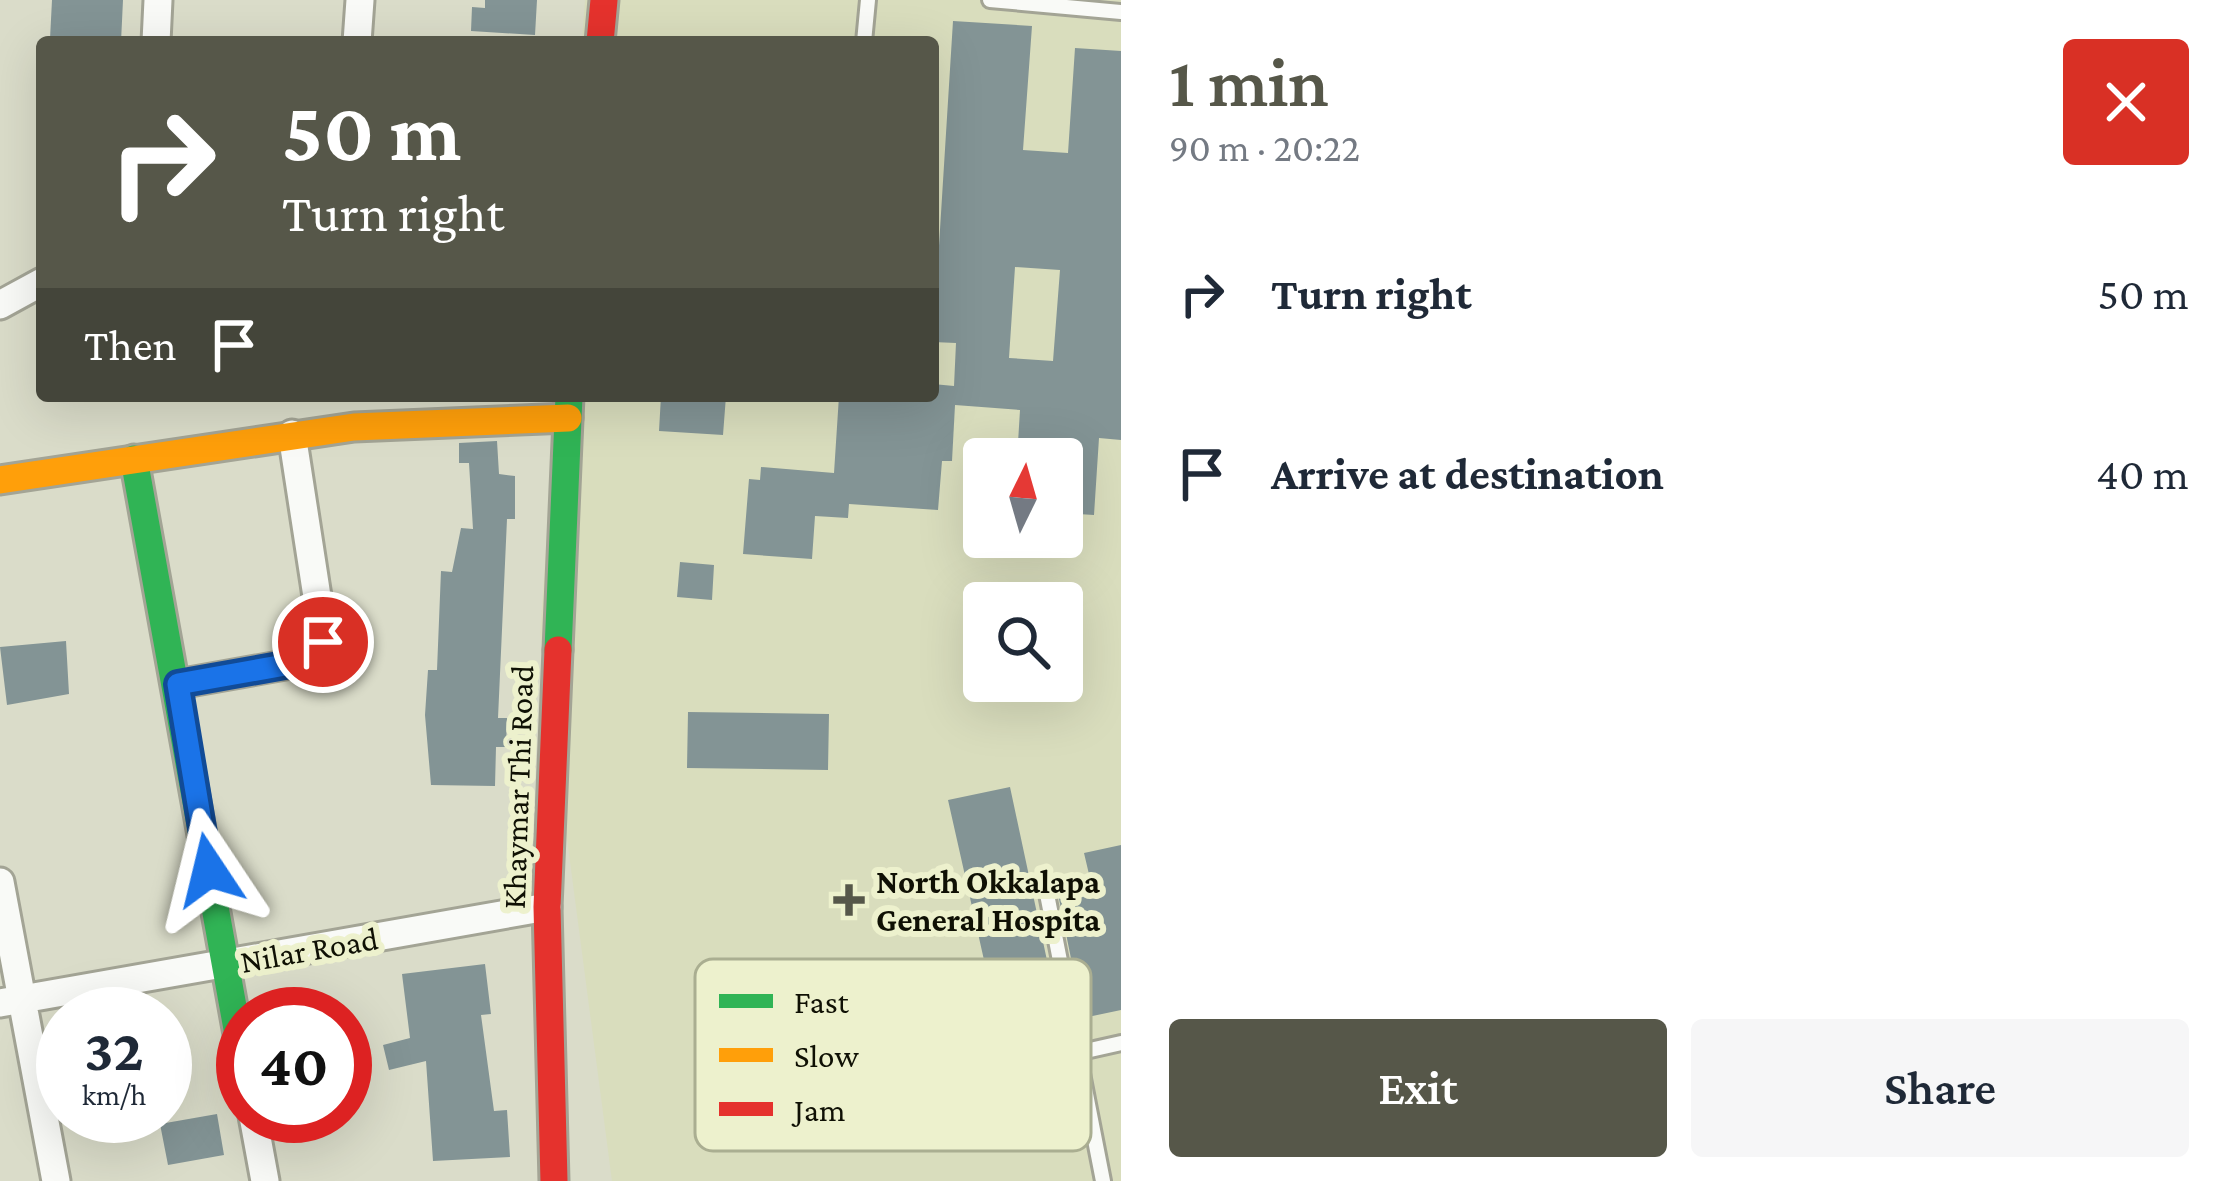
<!DOCTYPE html>
<html lang="en">
<head>
<meta charset="utf-8">
<style>
  :root { --surface:#fff; --page:#f6f6f7; --text:#1f2937; --muted:#747a83; --accent:#565749 }
  body { margin:0; font-family:"Crimson Pro",serif; background:var(--page); color:var(--text); height:100vh; display:flex; flex-direction:column; font-size:45px; white-space:nowrap }
  * { box-sizing:border-box; margin:0 }
  p { font-size:39px; color:var(--muted) }
  .icon { flex:none; width:66px; height:66px; fill:none; stroke:currentColor; stroke-width:2; stroke-linecap:round; stroke-linejoin:round }
  .map { position:relative; flex:1; overflow:hidden }
  .drawer { display:flex; flex-direction:column; background:var(--surface); width:1116px }
  .drawer>* { flex:none }
  .top-card { position:absolute; left:36px; top:36px; width:903px; height:366px; border-radius:12px; box-shadow:0 12px 48px #0002; background:#565749; color:#fff; overflow:hidden }
  .needle { width:78px; rotate:5deg }
  .controls { position:absolute; left:963px; top:438px; display:grid; gap:24px }
  .controls a { display:grid; place-items:center; width:120px; height:120px; border-radius:12px; background:var(--surface); box-shadow:0 12px 48px #0002; font-size:60px }
  .speed { position:absolute; left:36px; top:987px; display:flex; gap:24px; font-size:60px; font-weight:700; text-align:center }
  .speed>* { display:grid; place-content:center; width:156px; height:156px; border-radius:50%; background:var(--surface); box-shadow:0 12px 48px #0002; line-height:1 }
  .speed small { font-size:30px; font-weight:400 }
  .speed .limit { border:18px solid #d22; background:#fff; color:#111 }
  .pin { position:absolute; display:grid; place-items:center; width:102px; height:102px; color:#fff; margin:-51px; border:6px solid #fff; border-radius:50%; box-shadow:0 3px 12px #0007 }
  .me { position:absolute; width:132px; margin:-66px; rotate:350deg; stroke-linejoin:round; filter:drop-shadow(0 0 9px #0008) }
  .turn { display:flex; align-items:center; gap:42px; height:252px; padding:0 48px; font-size:54px }
  .turn .icon { width:156px; height:156px; stroke-width:2.5 }
  .turn b { display:block; font-size:84px; line-height:102px }
  .then { display:flex; align-items:center; height:114px; padding:0 48px; background:#0003; gap:24px; font-size:45px }
  .round { display:grid; place-items:center; flex:none; width:126px; height:126px; border-radius:12px; background:var(--page) }
  .summary { display:flex; align-items:center; justify-content:space-between; height:204px; padding:0 48px }
  h1 { font-size:72px; font-weight:600; line-height:90px; color:var(--accent) }
  .action { display:flex; gap:24px; margin-top:auto; padding:24px 48px }
  .action a { flex:1; height:138px; border-radius:12px; background:var(--accent); color:#fff; font-size:48px; font-weight:600; line-height:138px; text-align:center }
  .action a+a { background:var(--page); color:var(--text) }
  ul { padding:0; list-style:none }
  li { display:flex; align-items:center; gap:36px; height:180px; padding:0 48px }
  li div { flex:1 }
  li b { display:block; font-size:45px }
  li em { font-style:normal }
  main { display:flex; flex:1; min-height:0 }
  .map>svg:first-child { display:block }
  .built { fill:#d9ddbd; fill-rule:evenodd }
  .building { fill:#839495; fill-rule:evenodd }
  .lines { fill:none; stroke-linecap:round; stroke-linejoin:round }
  .lane-casing { stroke:#a3a495; stroke-width:20 }
  .street-casing { stroke:#a3a495; stroke-width:33 }
  .fast-casing { stroke:#a3a495; stroke-width:33 }
  .slow-casing { stroke:#a3a495; stroke-width:33 }
  .jam-casing { stroke:#a3a495; stroke-width:33 }
  .lane { stroke:#f9faf7; stroke-width:14 }
  .street { stroke:#f9faf7; stroke-width:27 }
  .fast { stroke:#30b455; stroke-width:27 }
  .slow { stroke:#ff9f0a; stroke-width:27 }
  .jam { stroke:#e5322d; stroke-width:27 }
  .route-casing { stroke:#114b97; stroke-width:30 }
  .route { stroke:#1a73e8; stroke-width:21 }
  .poi-dot { fill:#565749; stroke:#edf1cd; stroke-width:4.5 }
  .labels { text-anchor:middle; stroke-width:12; stroke-linejoin:round; paint-order:stroke }
  .street-label { font-size:33px; fill:#0f1004; stroke:#edf1cd }
  .poi-label { font-size:33px; font-weight:bold; fill:#0f1004; stroke:#edf1cd; text-anchor:start }
  .key { fill:#edf1cd; stroke:#aaae91; stroke-width:3 }
  .key-label { font-size:33px; fill:#0f1004 }
</style>
</head>
<body>
<main>
<div class="map">
<svg width="1121" height="1181" viewBox="0 0 1121 1181">
  <rect width="100%" height="100%" fill="#dadcc9"/>
  <!-- built -->
  <path class="built" d="M 585,0 L 1121,0 L 1121,1181 L 612,1181 L 540,633 L 557,396 L 933,396 L 933,42 L 582,42 ZM 984,459 L 1062,459 L 1062,537 L 984,537 ZM 984,603 L 1062,603 L 1062,681 L 984,681 Z"/>
  <!-- building -->
  <path class="building" d="M 52,0 L 123,0 L 121,42 L 50,39 Z
    M 485,0 L 537,0 L 535,35 L 471,31 L 472,7 L 485,8 Z
    M 953,21 L 1032,26 L 1023,150 L 1068,153 L 1075,48 L 1121,51 L 1121,440 L 1099,438 L 1094,515 L 1062,513 L 1062,459 L 1017,459 L 1020,410 L 955,405 L 952,461 L 942,461 L 938,510 L 849,504 L 848,518 L 815,516 L 812,559 L 743,554 L 749,479 L 760,480 L 761,467 L 834,473 L 839,396 L 933,396 L 933,384 L 954,386 L 956,343 L 933,342 ZM 1015,267 L 1060,270 L 1053,361 L 1009,358 Z
    M 661,396 L 726,396 L 723,435 L 659,431 Z
    M 497,441 L 499,474 L 515,476 L 515,519 L 507,519 L 498,718 L 507,718 L 506,747 L 496,747 L 495,786 L 431,785 L 425,715 L 428,670 L 437,670 L 441,571 L 452,572 L 461,528 L 473,529 L 469,463 L 459,463 L 459,443 Z
    M 680,562 L 714,565 L 712,600 L 677,597 Z
    M 66,641 L 69,694 L 7,705 L 0,647 Z
    M 688,712 L 829,714 L 828,770 L 687,768 Z
    M 1010,787 L 1061,1026 L 1002,1040 L 948,800 Z
    M 1121,845 L 1121,1010 L 1083,1018 L 1058,894 L 1092,887 L 1084,853 Z
    M 485,964 L 491,1014 L 481,1015 L 494,1111 L 507,1110 L 510,1157 L 433,1161 L 426,1061 L 389,1070 L 383,1045 L 410,1038 L 402,974 Z
    M 217,1114 L 224,1155 L 168,1165 L 160,1124 Z"/>
  <g class="lines">
    <defs>
      <path id="lane" d="M 990,0 L 1121,12
        M 864,42 L 868,0
        M 1046,889 L 1103,1181
        M 1014,1067 L 1121,1043"/>
      <path id="street" d="M 156,42 L 158,0
        M 357,42 L 360,0
        M 0,305 L 42,282
        M 178,684 L 313,660 L 324,642 L 292,434
        M 0,882 L 56,1181
        M 0,1003 L 547,907
        M 253,1116 L 265,1181"/>
      <path id="fast" d="M 134,459 L 243,1062
        M 558,650 L 569,396"/>
      <path id="slow" d="M 0,480 L 354,427 L 568,418"/>
      <path id="jam" d="M 600,42 L 604,0
        M 554,1181 L 547,907 L 558,650"/>
    </defs>
    <!-- lane casing -->
    <use href="#lane" class="lane-casing"/>
    <!-- street casing -->
    <use href="#street" class="street-casing"/>
    <!-- fast casing -->
    <use href="#fast" class="fast-casing"/>
    <!-- slow casing -->
    <use href="#slow" class="slow-casing"/>
    <!-- jam casing -->
    <use href="#jam" class="jam-casing"/>
    <!-- lane -->
    <use href="#lane" class="lane"/>
    <!-- street -->
    <use href="#street" class="street"/>
    <!-- fast -->
    <use href="#fast" class="fast"/>
    <!-- slow -->
    <use href="#slow" class="slow"/>
    <!-- jam -->
    <use href="#jam" class="jam"/>
  </g>
  <g class="lines">
    <defs>
      <path id="route" d="M 209,870 L 178,684 L 313,660 L 323,642"/>
    </defs>
    <!-- route casing -->
    <use href="#route" class="route-casing"/>
    <!-- route -->
    <use href="#route" class="route"/>
  </g>
  <!-- markers -->
  <path class="poi-dot" d="M843 882h12v12h12v12h-12v12h-12v-12h-12v-12h12z"/>
  <g class="labels">
    <!-- street labels -->
    <g class="street-label">
      <text transform="translate(517 787) rotate(-88)" y="12">Khaymar Thi Road</text>
      <text transform="translate(309 949) rotate(-10)" y="12">Nilar Road</text>
    </g>
    <!-- poi labels -->
    <g class="poi-label">
      <text x="876" y="893">North Okkalapa<tspan x="876" dy="38">General Hospita</tspan></text>
    </g>
  </g>
  <!-- legend -->
  <rect x="695" y="959" width="396" height="192" rx="18" class="key"/>
  <rect x="719" y="994" width="54" height="14" fill="#30b455"/>
  <rect x="719" y="1048" width="54" height="14" fill="#ff9f0a"/>
  <rect x="719" y="1102" width="54" height="14" fill="#e5322d"/>
  <g class="key-label">
    <text x="794" y="1013">Fast</text>
    <text x="794" y="1067">Slow</text>
    <text x="794" y="1121">Jam</text>
  </g>
</svg>
<div class="controls">
<a><svg class="needle" viewBox="-14 -14 28 28"><path d="M0-13l5 13h-10z" fill="#e53935"/><path d="M0 13l5-13h-10z" fill="#747a83"/></svg></a>
<a><svg class="icon" aria-label="search" viewBox="0 0 24 24"><circle cx="10" cy="10" r="6"/><path d="M15 15l6 6"/></svg></a>
</div>
<div class="speed"><div>32<small>km/h</small></div><div class="limit">40</div></div>
<div class="pin" style="left:323px;top:642px;background:#d93025"><svg class="icon" aria-label="arrive" viewBox="0 0 24 24"><path d="M6 21V4h12l-3 4 3 4H6"/></svg></div>
<svg class="me" style="left:209px;top:870px" viewBox="-20 -20 40 40"><path d="M0-17L14 15 0 8-14 15z" fill="#1a73e8" stroke="#fff" stroke-width="4"/></svg>
<div class="top-card">
<div class="turn"><svg class="icon" aria-label="right" viewBox="0 0 24 24"><path d="M7 20v-9h11M14 6l5 5-5 5"/></svg><div><b>50 m</b>Turn right</div></div>
<div class="then">Then<svg class="icon" aria-label="arrive" viewBox="0 0 24 24"><path d="M6 21V4h12l-3 4 3 4H6"/></svg></div>
</div>
</div>
<section class="drawer">
<div class="summary"><div><h1>1 min</h1><p>90 m · 20:22</p></div><a class="round" style="background:#d93025;color:#fff"><svg class="icon" aria-label="close" viewBox="0 0 24 24"><path d="M6 6l12 12M18 6L6 18"/></svg></a></div>
<ul>
<li><svg class="icon" aria-label="right" viewBox="0 0 24 24"><path d="M7 20v-9h11M14 6l5 5-5 5"/></svg><div><b>Turn right</b></div><em>50 m</em></li>
<li><svg class="icon" aria-label="arrive" viewBox="0 0 24 24"><path d="M6 21V4h12l-3 4 3 4H6"/></svg><div><b>Arrive at destination</b></div><em>40 m</em></li>
</ul>
<div class="action"><a>Exit</a><a>Share</a></div>
</section>
</main>
</body>
</html>
